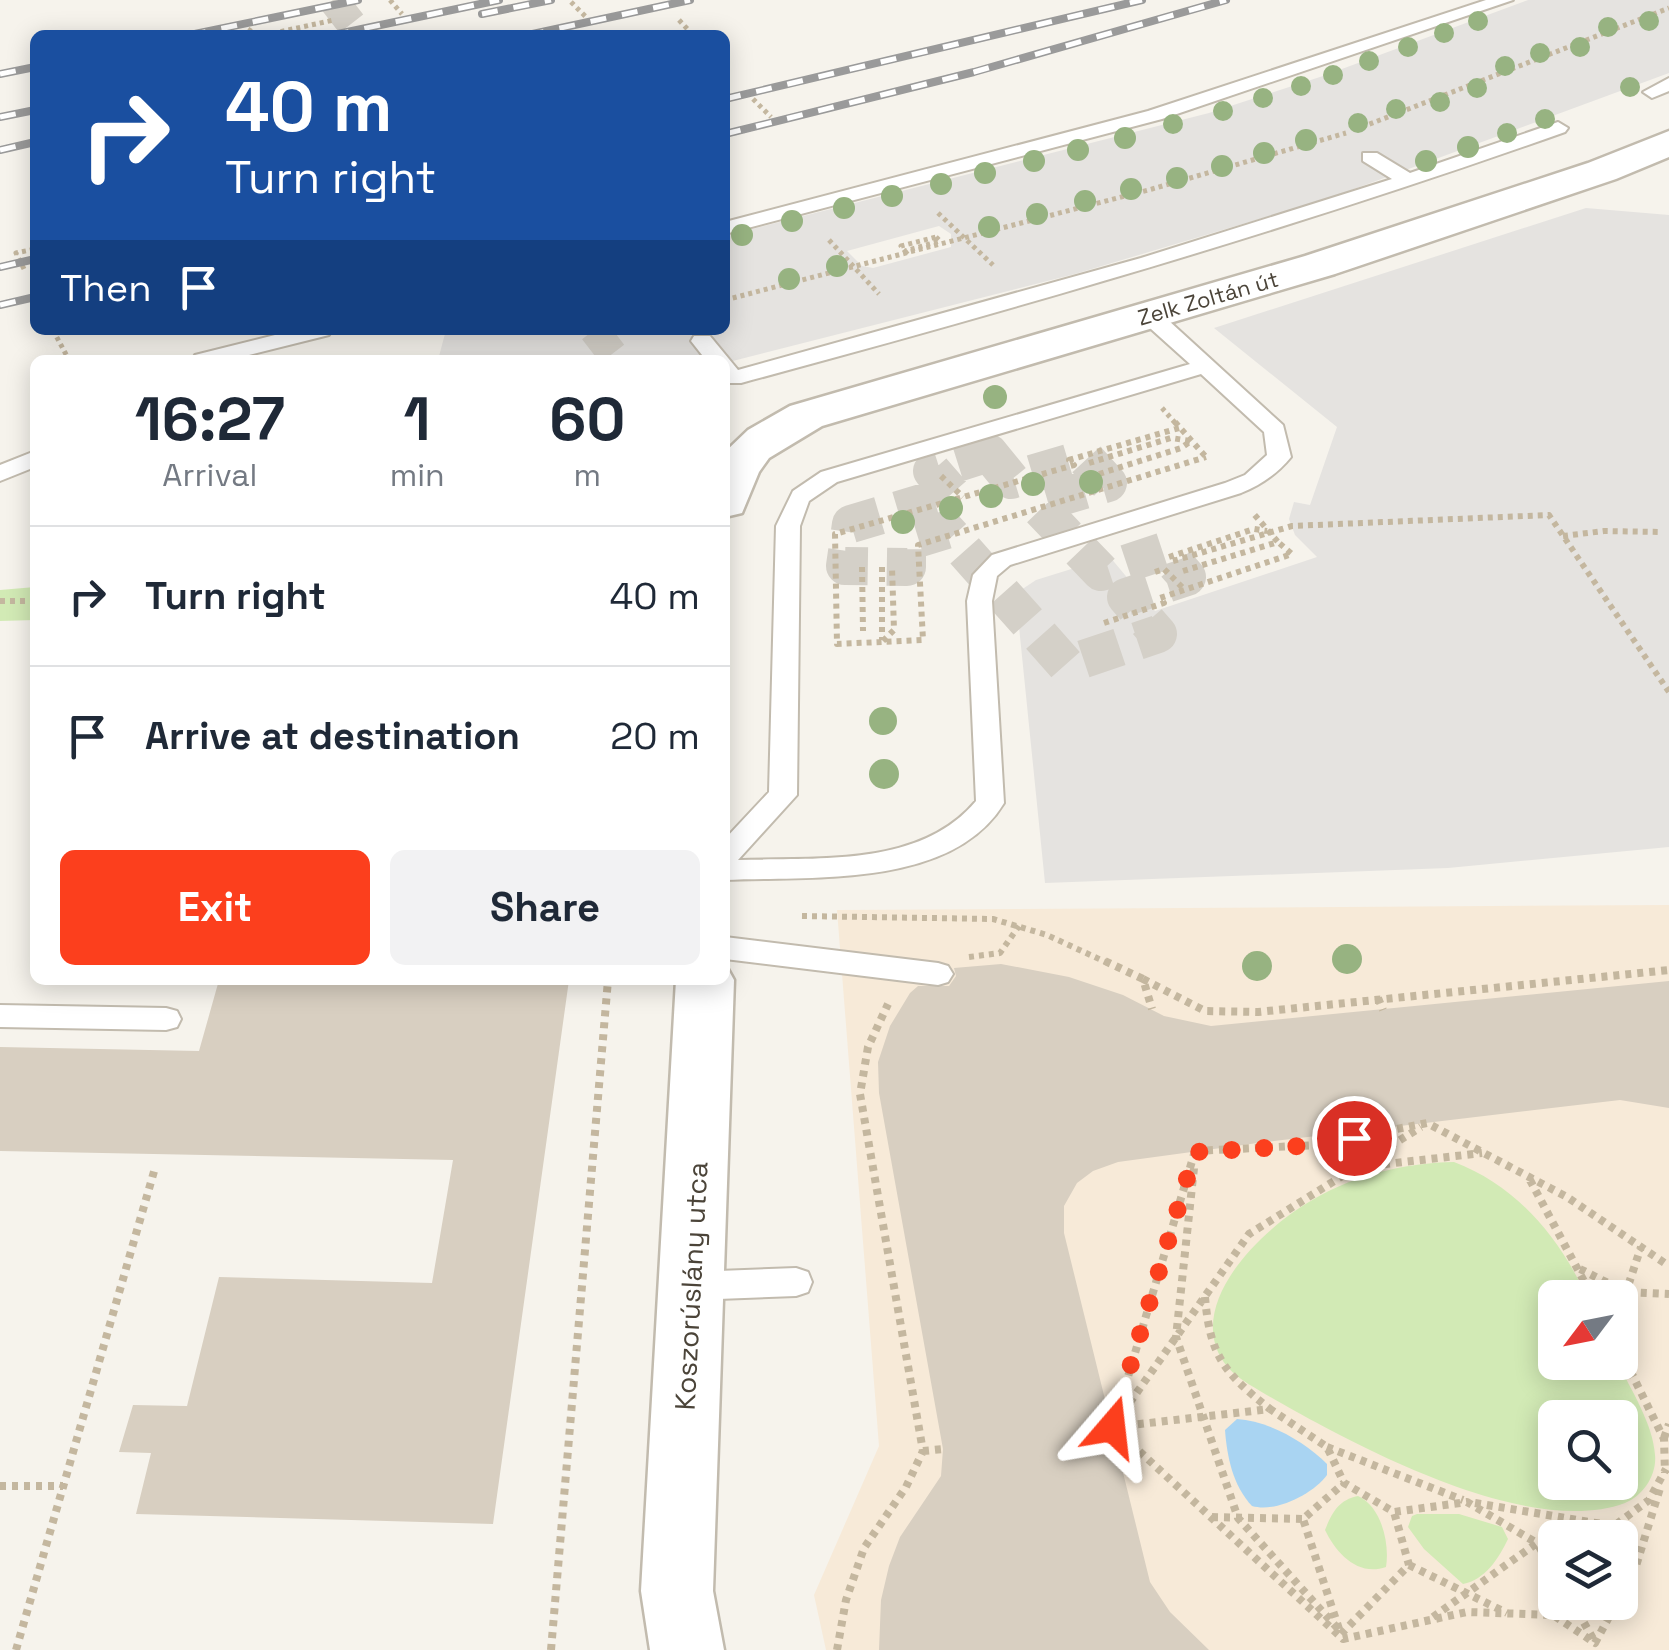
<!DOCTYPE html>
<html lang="en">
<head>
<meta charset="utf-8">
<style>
  :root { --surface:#fff; --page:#f2f2f3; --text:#1f2937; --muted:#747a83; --line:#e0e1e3; --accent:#fc3f1d }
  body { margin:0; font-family:"Space Grotesk",sans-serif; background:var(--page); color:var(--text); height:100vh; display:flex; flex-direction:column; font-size:38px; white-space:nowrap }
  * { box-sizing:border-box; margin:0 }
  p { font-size:32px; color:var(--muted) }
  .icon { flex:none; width:55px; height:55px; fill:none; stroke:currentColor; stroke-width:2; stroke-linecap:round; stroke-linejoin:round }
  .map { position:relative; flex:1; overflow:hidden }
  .details { position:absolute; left:30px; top:355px; width:700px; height:630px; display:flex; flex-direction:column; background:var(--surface); border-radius:15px; box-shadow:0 5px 25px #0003 }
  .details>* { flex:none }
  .hud { position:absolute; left:30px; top:30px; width:700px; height:305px; border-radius:15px; box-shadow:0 5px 25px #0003; background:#1a4fa0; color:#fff; overflow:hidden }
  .needle { width:65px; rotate:238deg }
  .fabs { position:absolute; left:1538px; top:1280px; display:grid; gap:20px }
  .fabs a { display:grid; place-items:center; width:100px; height:100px; border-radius:15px; background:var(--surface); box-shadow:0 5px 25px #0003; font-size:50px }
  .pin { position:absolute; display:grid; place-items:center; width:85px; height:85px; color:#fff; margin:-42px; border:5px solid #fff; border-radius:50%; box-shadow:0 2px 10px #0007 }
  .me { position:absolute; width:110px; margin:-55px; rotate:17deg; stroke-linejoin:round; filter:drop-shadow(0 0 8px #0008) }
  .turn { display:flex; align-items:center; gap:35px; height:210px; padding:0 30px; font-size:45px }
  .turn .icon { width:130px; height:130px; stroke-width:2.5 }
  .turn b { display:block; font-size:70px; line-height:85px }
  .then { display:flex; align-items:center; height:95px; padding:0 30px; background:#0003; gap:20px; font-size:38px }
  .eta { display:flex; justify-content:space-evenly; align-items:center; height:170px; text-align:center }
  .eta b { font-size:60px; font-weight:800; line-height:70px }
  .primary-button { display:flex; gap:20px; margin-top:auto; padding:20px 30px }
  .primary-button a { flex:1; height:115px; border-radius:15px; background:var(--accent); color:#fff; font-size:40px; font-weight:800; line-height:115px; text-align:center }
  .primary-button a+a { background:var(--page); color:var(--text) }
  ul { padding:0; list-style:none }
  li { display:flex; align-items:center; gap:30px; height:140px; padding:0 30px; border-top:2px solid var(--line) }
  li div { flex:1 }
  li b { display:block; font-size:38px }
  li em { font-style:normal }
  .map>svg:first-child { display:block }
  .commercial { fill:#f7ead8; fill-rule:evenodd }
  .green { fill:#d2eab5; fill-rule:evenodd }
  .parking { fill:#e5e3e0; fill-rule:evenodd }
  .water { fill:#a9d4f2 }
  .building { fill:#d8cfc1 }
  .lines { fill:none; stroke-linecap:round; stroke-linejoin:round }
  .pedestrian-tunnel-far1 { stroke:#d4d0c8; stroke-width:30; stroke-dasharray:30 15; stroke-linecap:butt }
  .pedestrian-tunnel { stroke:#d4d0c8; stroke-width:38; stroke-dasharray:38 19; stroke-linecap:butt }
  .service-casing { stroke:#c2bbae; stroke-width:4 }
  .tertiary-casing { stroke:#c2bbae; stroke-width:5 }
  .path-far2 { stroke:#c4b79f; stroke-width:5; stroke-dasharray:4 4; stroke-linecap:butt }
  .path-far1 { stroke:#c4b79f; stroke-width:6; stroke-dasharray:5 5; stroke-linecap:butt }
  .path { stroke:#c4b79f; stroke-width:8; stroke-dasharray:6 6; stroke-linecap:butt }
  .service { fill:#fff; fill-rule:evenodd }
  .tertiary { fill:#fff; fill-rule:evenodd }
  .rail-casing { stroke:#9a9a9a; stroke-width:8 }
  .rail { stroke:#fff; stroke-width:5; stroke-dasharray:16; stroke-linecap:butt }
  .tree { fill:#97b381 }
  .route { stroke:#fc3f1d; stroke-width:18; stroke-dasharray:0 32.4 }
  .labels { text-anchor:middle; stroke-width:8; stroke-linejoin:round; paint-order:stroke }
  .far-street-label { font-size:22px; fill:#4b4439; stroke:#fff }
  .street-label { font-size:28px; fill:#4b4439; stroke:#fff }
</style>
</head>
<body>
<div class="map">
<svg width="1669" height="1650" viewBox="0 0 1669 1650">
  <rect width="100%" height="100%" fill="#f6f3ec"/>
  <!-- commercial -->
  <path class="commercial" d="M 1669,905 L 1669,1650 L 826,1650 L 814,1595 L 879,1446 L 837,910 ZM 1555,1298 L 1620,1298 L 1620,1362 L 1555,1362 ZM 1555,1418 L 1620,1418 L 1620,1482 L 1555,1482 ZM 1555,1538 L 1620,1538 L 1620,1602 L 1555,1602 Z"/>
  <!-- green -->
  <path class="green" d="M 35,587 L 35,620 L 0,621 L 0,590 Z
    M 1454,1162 C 1517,1186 1559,1237 1587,1297 L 1555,1298 L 1555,1362 L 1618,1363 C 1631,1390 1653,1424 1655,1455 C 1657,1475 1643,1496 1625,1503 C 1526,1540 1346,1441 1260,1391 C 1245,1382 1229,1373 1220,1356 C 1189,1297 1267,1225 1314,1199 C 1357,1174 1406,1163 1454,1162 ZM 1555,1418 L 1620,1418 L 1620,1482 L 1555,1482 Z
    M 1358,1496 C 1381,1506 1390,1543 1386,1567 C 1358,1577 1336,1553 1325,1530 C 1332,1513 1338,1500 1358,1496 Z
    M 1417,1514 L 1459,1514 L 1502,1527 L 1508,1539 C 1499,1558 1485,1580 1463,1584 L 1424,1549 L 1408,1527 L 1412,1516 Z"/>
  <!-- parking -->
  <path class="parking" d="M 1528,0 L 1669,0 L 1669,73 L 1327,199 L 1075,274 L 725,363 L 438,360 L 446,330 L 725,330 L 725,236 L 1209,113 L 1323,76 ZM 939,226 L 951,234 L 951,247 L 873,268 L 862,266 L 847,251 Z
    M 1586,208 L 1669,215 L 1669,847 L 1448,868 L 1045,883 L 1016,597 L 1021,590 L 1036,580 L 1110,557 L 1155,611 L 1317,557 L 1295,535 L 1289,519 L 1294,502 L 1310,505 L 1337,427 L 1214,328 Z"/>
  <!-- water -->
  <path class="water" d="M 1237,1419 C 1269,1421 1305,1442 1327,1464 L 1327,1475 C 1313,1494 1276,1513 1252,1506 C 1233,1486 1227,1457 1225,1430 Z"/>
  <!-- building -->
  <path class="building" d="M 1001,964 L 1069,977 L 1123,995 L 1164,1016 L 1211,1026 L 1669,981 L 1669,1108 L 1620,1100 L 1265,1142 L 1118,1162 L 1093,1171 L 1077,1183 L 1064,1206 L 1064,1233 L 1150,1582 L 1170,1612 L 1209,1650 L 879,1650 L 881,1600 L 889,1566 L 900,1537 L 941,1476 L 943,1449 L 879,1093 L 878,1062 L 890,1026 L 910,993 L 918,986 L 949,986 L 956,976 L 954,968 Z
    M 219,980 L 569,980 L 493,1524 L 136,1514 L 151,1453 L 119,1452 L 133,1405 L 187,1406 L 219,1277 L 432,1283 L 453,1160 L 0,1151 L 0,1047 L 199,1051 Z"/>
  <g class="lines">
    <!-- pedestrian-tunnel-far1 -->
    <path class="pedestrian-tunnel-far1" d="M 333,0 L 360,35
      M 594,330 L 617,360"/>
    <!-- pedestrian-tunnel -->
    <path class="pedestrian-tunnel" d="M 989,453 L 1011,480 L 1085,458 L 1108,483 L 1036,504 L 1101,572 L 1164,551 L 1187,577 L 1126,597 L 1158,634 L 1066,665 L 946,530 L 907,542 L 907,567 L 845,566 L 851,524 L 952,494 L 932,471 Z"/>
    <defs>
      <path id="service" d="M 1486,0 L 1513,0 L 1162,119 L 725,234 L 725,222 L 1148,111 Z
        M 1669,78 L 1669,91 L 1652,98 L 1643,92 Z
        M 1558,122 L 1568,128 L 1565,132 C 1295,228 1019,308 741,383 L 725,383 L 725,360 L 706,360 L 691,341 L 694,336 L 710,336 L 738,370 L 1141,258 L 1392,179 L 1363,161 L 1363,153 L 1377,153 L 1410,173 Z
        M 1149,309 L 1157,310 L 1283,425 L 1291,457 C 1277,474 1261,485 1241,493 L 1010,565 L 997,576 L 992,601 L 1004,803 C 952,889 812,876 725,880 L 725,839 L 769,792 L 776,526 L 793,491 L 821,472 L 1190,364 L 1141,320 L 1138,315 L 1141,310 ZM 1201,374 L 1264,432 L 1267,455 L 1245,475 L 1225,483 L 992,555 L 973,575 L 967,601 L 976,801 C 920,868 818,857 738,860 L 797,795 L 800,526 L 809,501 L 837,482 Z
        M 295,330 L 332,330 L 329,335 L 229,360 L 192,360 L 195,355 Z
        M 35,451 L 35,467 L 0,481 L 0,465 Z
        M 725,937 L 938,963 L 948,966 L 953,974 L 948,982 L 938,985 L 725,959 Z
        M 0,1005 L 166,1008 L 177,1011 L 181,1019 L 177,1027 L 166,1030 L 0,1027 Z
        M 796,1268 L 808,1272 L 812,1282 L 808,1292 L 796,1296 L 692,1300 L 680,1296 L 676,1286 L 680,1276 L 692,1272 Z"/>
      <path id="tertiary" d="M 1669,131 L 1669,157 L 1616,179 L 1335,274 L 822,426 L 769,458 L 759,472 L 742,513 L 725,517 L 725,452 L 748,430 L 790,406 L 1305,256 L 1588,163 Z
        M 725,964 L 734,980 L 713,1591 L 724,1650 L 650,1650 L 641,1591 L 676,980 L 725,980 Z"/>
    </defs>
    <!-- service casing -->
    <use href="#service" class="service-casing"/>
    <!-- tertiary casing -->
    <use href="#tertiary" class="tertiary-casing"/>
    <!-- path-far2 -->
    <path class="path-far2" d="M 390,0 L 402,14
      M 571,2 L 586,17
      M 679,20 L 693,35
      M 248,29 L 257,35
      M 265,35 L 334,20
      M 753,99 L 771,117
      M 1362,127 L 1669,8
      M 938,213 L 993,265
      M 936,237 L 940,241 L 905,251 L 901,246 Z
      M 829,240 L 879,294
      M 905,251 L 908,255
      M 24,269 L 16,253 L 35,249
      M 725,300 L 1152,189 L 1346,133
      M 53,330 L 69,360
      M 1162,408 L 1177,425"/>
    <!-- path-far1 -->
    <path class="path-far1" d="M 1175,422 L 1207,458
      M 1179,428 L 1069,460 L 1074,465 L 835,534 L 837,644 L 923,640 L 918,545 L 1206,457
      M 1089,463 L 1171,438 L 1191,441
      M 1099,474 L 1181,448 L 1191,441
      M 941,476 L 963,497
      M 1563,536 L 1604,531 L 1660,532
      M 1169,557 L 1254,529 L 1267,531
      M 1173,561 L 1292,526 L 1549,515 L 1669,692
      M 862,567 L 863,631
      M 882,567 L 882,640
      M 1183,571 L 1278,542 L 1253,513
      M 1155,572 L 1164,569 L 1185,590
      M 0,601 L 35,601
      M 1104,623 L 1164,603 L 1160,598 L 1292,554 L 1278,542
      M 883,641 L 894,630 L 892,567
      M 802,916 L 993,919 L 1047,935 L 1110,964
      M 969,957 L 1000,953 L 1019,926"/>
    <!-- path -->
    <path class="path" d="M 1105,961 L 1143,979 L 1152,1009
      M 1143,979 L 1205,1011 L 1258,1012 L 1669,970
      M 1378,998 L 1383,1010
      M 1195,1151 L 1113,1427 L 1343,1639 L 1467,1612 L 1553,1615 L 1595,1643 L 1617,1602
      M 1195,1151 L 1317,1145 L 1427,1123 L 1567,1197 L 1669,1266
      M 1360,1167 L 1482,1153
      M 1194,1168 L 1176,1337 L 1238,1518 L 1340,1631
      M 1530,1180 L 1593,1298
      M 1580,1269 L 1626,1292 L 1641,1247
      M 1205,1297 C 1210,1356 1224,1373 1270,1409
      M 1620,1299 L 1626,1292 L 1669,1294
      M 1620,1350 L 1664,1439 L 1665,1473
      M 1116,1422 L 1249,1234 L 1421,1127
      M 1114,1427 L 1270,1409 L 1327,1447 L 1344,1483 L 1394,1512 L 1467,1502 L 1537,1543 L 1555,1539
      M 1664,1438 L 1669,1424
      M 1327,1447 L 1463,1500
      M 923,1451 L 943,1449
      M 0,1486 L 63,1486
      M 1475,1503 L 1614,1526 L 1649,1500 L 1666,1469
      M 1212,1517 L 1303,1519
      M 1562,1538 L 1614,1526 L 1636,1565
      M 1409,1565 L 1507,1613
      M 1620,1596 L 1636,1566 L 1661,1485
      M 1572,1602 L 1595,1642
      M 1433,1617 L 1537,1543 L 1555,1574
      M 1339,1629 L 1303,1519 L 1344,1483
      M 1341,1634 L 1409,1565 L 1394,1512
      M 16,1650 L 155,1168
      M 551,1650 L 608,980
      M 837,1650 L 846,1600 L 864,1548 L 906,1487 L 923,1451 L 860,1094 L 868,1047 L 888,1004"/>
    <!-- service -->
    <use href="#service" class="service"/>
    <!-- tertiary -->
    <use href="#tertiary" class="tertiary"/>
    <defs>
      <path id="rail" d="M 482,14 L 551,0
        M 190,35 L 358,0
        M 333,35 L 499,0
        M 528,35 L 690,0
        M 0,74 L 35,67
        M 725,99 L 1142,0
        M 0,117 L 35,110
        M 725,134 L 974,72 L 1226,0
        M 0,150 L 35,142
        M 0,267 L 35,259
        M 0,305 L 35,297"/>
    </defs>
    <!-- rail casing -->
    <use href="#rail" class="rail-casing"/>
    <!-- rail -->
    <use href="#rail" class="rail"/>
  </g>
  <!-- trees -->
  <g class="tree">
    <circle cx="1478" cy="21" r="10"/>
    <circle cx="1649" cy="21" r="10"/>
    <circle cx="1608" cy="27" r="10"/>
    <circle cx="1444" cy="33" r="10"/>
    <circle cx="1408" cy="47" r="10"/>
    <circle cx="1580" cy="47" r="10"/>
    <circle cx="1540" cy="53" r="10"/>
    <circle cx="1369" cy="61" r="10"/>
    <circle cx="1505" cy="66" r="10"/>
    <circle cx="1333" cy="75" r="10"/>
    <circle cx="1301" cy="86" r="10"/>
    <circle cx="1630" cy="87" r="10"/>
    <circle cx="1477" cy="88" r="10"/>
    <circle cx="1263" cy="98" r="10"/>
    <circle cx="1440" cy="102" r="10"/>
    <circle cx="1396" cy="109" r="10"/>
    <circle cx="1223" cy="111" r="10"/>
    <circle cx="1545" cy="119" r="10"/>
    <circle cx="1358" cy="123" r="10"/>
    <circle cx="1173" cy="124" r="10"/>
    <circle cx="1507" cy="133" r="10"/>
    <circle cx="1125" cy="138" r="11"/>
    <circle cx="1306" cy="140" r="11"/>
    <circle cx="1468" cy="147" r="11"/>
    <circle cx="1078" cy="150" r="11"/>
    <circle cx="1264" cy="153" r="11"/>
    <circle cx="1034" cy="161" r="11"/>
    <circle cx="1426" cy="161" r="11"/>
    <circle cx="1222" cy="166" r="11"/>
    <circle cx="985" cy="173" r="11"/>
    <circle cx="1177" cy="178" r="11"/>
    <circle cx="941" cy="184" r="11"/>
    <circle cx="1131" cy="189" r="11"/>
    <circle cx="892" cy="196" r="11"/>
    <circle cx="1085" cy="201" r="11"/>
    <circle cx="844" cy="208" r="11"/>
    <circle cx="1037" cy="214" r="11"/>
    <circle cx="792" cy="221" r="11"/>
    <circle cx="989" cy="227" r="11"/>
    <circle cx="742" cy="235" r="11"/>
    <circle cx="837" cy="266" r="11"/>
    <circle cx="789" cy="279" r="11"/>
    <circle cx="995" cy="397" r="12"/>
    <circle cx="1091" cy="482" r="12"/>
    <circle cx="1033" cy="484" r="12"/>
    <circle cx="991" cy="496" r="12"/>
    <circle cx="951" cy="508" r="12"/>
    <circle cx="903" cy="522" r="12"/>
    <circle cx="883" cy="721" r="14"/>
    <circle cx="884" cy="774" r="15"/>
    <circle cx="1347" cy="959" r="15"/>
    <circle cx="1257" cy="966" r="15"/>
  </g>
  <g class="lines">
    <!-- route -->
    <path class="route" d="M 1112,1427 L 1195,1152 L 1317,1145 L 1354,1138"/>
  </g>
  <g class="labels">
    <!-- far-street labels -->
    <g class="far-street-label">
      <text transform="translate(1208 298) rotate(-16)" y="8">Zelk Zoltán út</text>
    </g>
    <!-- street labels -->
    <g class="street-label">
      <text transform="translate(691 1286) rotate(-87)" y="10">Koszorúslány utca</text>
    </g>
  </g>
</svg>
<div class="fabs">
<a><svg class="needle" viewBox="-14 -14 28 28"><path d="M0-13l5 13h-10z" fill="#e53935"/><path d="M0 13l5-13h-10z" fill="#747a83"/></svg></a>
<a><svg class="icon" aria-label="search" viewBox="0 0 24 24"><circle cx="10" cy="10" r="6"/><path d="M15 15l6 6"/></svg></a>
<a><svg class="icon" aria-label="layers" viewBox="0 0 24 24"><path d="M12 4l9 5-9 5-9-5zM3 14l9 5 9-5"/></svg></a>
</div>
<div class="pin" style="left:1354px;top:1138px;background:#d93025"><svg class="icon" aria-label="arrive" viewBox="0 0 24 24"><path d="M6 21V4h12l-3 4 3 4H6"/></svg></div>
<svg class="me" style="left:1112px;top:1427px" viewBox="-20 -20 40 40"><path d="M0-17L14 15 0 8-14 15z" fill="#fc3f1d" stroke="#fff" stroke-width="4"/></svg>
<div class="hud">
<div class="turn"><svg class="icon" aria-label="right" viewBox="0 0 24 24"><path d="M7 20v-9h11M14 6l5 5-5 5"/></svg><div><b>40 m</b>Turn right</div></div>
<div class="then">Then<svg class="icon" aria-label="arrive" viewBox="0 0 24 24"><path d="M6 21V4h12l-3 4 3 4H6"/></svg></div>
</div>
<section class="details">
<div class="eta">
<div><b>16:27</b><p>Arrival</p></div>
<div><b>1</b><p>min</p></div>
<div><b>60</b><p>m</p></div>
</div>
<ul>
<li><svg class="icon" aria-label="right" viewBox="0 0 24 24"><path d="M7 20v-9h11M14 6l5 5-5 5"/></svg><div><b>Turn right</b></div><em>40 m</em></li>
<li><svg class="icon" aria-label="arrive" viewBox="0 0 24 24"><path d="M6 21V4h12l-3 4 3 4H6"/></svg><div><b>Arrive at destination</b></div><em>20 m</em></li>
</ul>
<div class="primary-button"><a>Exit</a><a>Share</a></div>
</section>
</div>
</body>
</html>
